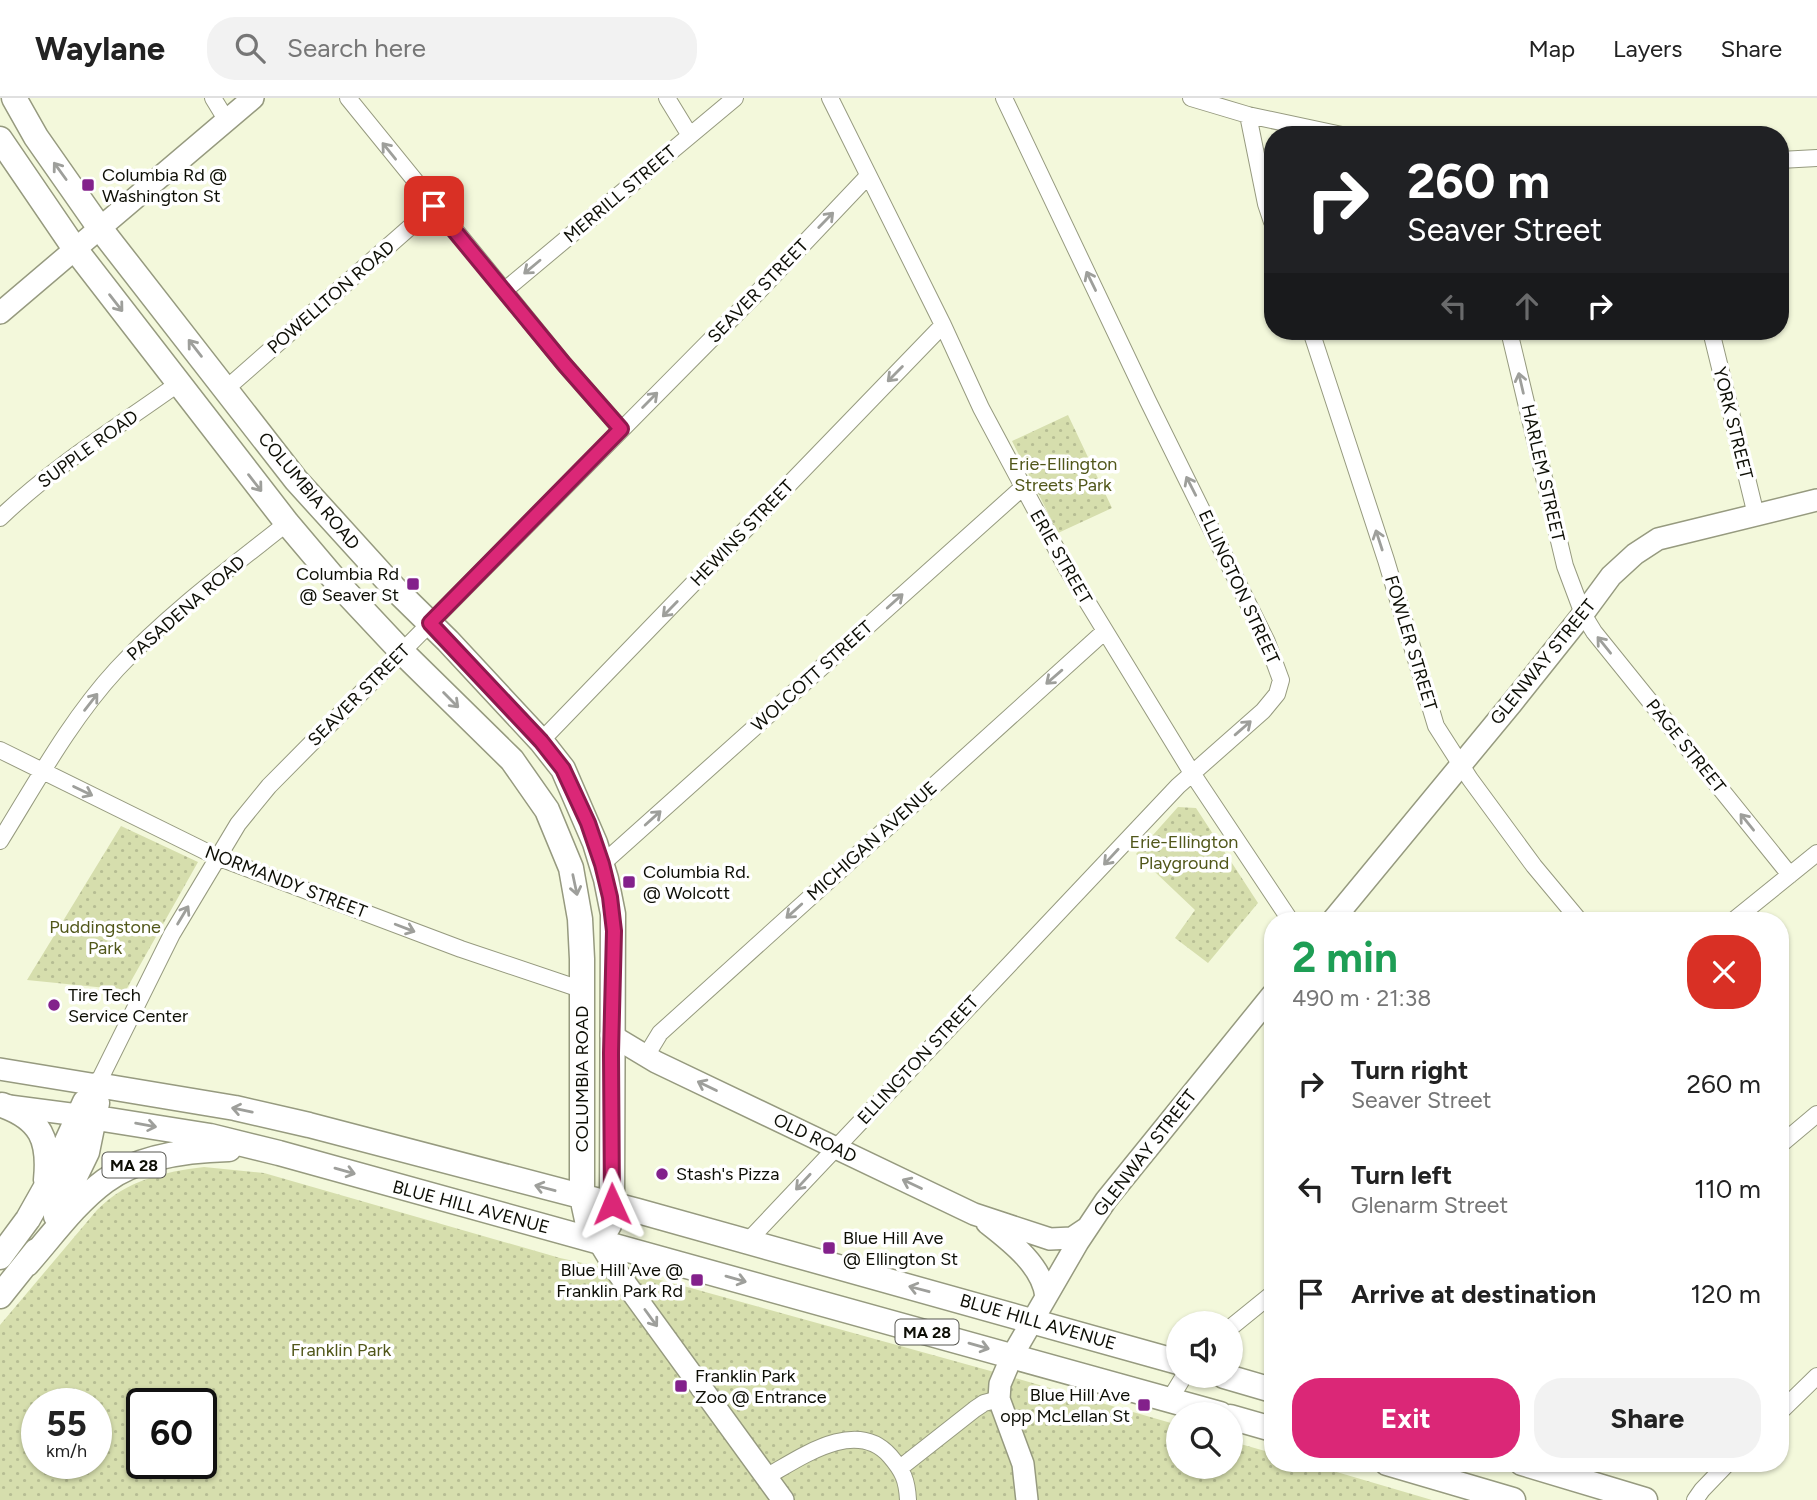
<!DOCTYPE html>
<html lang="en">
<head>
<meta charset="utf-8">
<style>
  :root { --surface:#fff; --page:#f2f2f2; --text:#222; --muted:#767676; --line:#e0e0e0; --accent:#db2777 }
  body { margin:0; font-family:Figtree,sans-serif; background:var(--page); color:var(--text); height:100vh; display:flex; flex-direction:column; font-size:26px; white-space:nowrap }
  * { box-sizing:border-box; margin:0 }
  p { font-size:23px; color:var(--muted) }
  .icon { flex:none; width:38px; height:38px; fill:none; stroke:currentColor; stroke-width:2; stroke-linecap:round; stroke-linejoin:round }
  .map { position:relative; flex:1; overflow:hidden }
  .details { position:absolute; left:1264px; top:814px; width:525px; height:560px; display:flex; flex-direction:column; background:var(--surface); border-radius:28px; box-shadow:0 2px 5px #0004 }
  .details>* { flex:none }
  .top-card { position:absolute; left:1264px; top:28px; width:525px; height:214px; border-radius:28px; box-shadow:0 2px 5px #0004; background:#202124; color:#fff; overflow:hidden }
  .tools { position:absolute; left:1166px; top:1213px; display:grid; gap:14px }
  .tools a { display:grid; place-items:center; width:77px; height:77px; border-radius:50%; background:var(--surface); box-shadow:0 2px 5px #0004; font-size:35px }
  .speed { position:absolute; left:21px; top:1290px; display:flex; gap:14px; font-size:35px; font-weight:700; text-align:center }
  .speed>* { display:grid; place-content:center; width:91px; height:91px; border-radius:50%; background:var(--surface); box-shadow:0 2px 5px #0004; line-height:1 }
  .speed small { font-size:18px; font-weight:400 }
  .speed .limit { border:4px solid #111; border-radius:10px; background:#fff; color:#111 }
  .pin { position:absolute; display:grid; place-items:center; width:60px; height:60px; color:#fff; margin:-30px; border-radius:14px; box-shadow:0 4px 10px #0006 }
  .me { position:absolute; width:77px; margin:-38px; rotate:359deg; stroke-linejoin:round; filter:drop-shadow(0 0 5px #0008) }
  .turn { display:flex; align-items:center; gap:24px; height:147px; padding:0 28px; font-size:32px }
  .turn .icon { width:91px; height:91px; stroke-width:2.5 }
  .turn b { display:block; font-size:49px; line-height:60px }
  .lanes { display:flex; align-items:center; height:66px; padding:0 28px; background:#0003; justify-content:center; gap:35px; direction:ltr }
  .lanes .off { opacity:.35 }
  .round { display:grid; place-items:center; flex:none; width:74px; height:74px; border-radius:28px; background:var(--page) }
  .overview { display:flex; align-items:center; justify-content:space-between; height:119px; padding:0 28px }
  h1 { font-size:42px; font-weight:700; line-height:52px; color:#1e9e55 }
  .primary-button { display:flex; gap:14px; margin-top:auto; padding:14px 28px }
  .primary-button a { flex:1; height:80px; border-radius:28px; background:var(--accent); color:#fff; font-size:28px; font-weight:700; line-height:80px; text-align:center }
  .primary-button a+a { background:var(--page); color:var(--text) }
  ul { padding:0; list-style:none }
  li { display:flex; align-items:center; gap:21px; height:105px; padding:0 28px }
  li div { flex:1 }
  li b { display:block; font-size:26px }
  li em { font-style:normal }
  header { display:flex; align-items:center; gap:42px; box-sizing:border-box; height:98px; padding:0 35px; background:var(--surface); border-bottom:2px solid var(--line) }
  header strong { font-size:33px }
  nav { display:flex; gap:38px; margin-inline-start:auto; font-size:24px }
  .search { width:490px; height:63px; background:var(--page); display:flex; align-items:center; gap:18px; box-sizing:border-box; padding:0 24px; border-radius:28px; color:var(--muted); font-size:26px }
  .map>svg:first-child { display:block }
  .park { fill:url(#park-dots); fill-rule:evenodd }
  .lines { fill:none; stroke-linecap:round; stroke-linejoin:round }
  .street-casing { stroke:#969a7f; stroke-width:18 }
  .secondary-casing { stroke:#969a7f; stroke-width:24 }
  .primary-casing { stroke:#969a7f; stroke-width:27 }
  .street { stroke:#fff; stroke-width:16 }
  .secondary { stroke:#fff; stroke-width:21 }
  .primary { stroke:#fff; stroke-width:24 }
  .oneway { stroke:#9e9f9b }
  .route-casing { stroke:#8e194d; stroke-width:18 }
  .route { stroke:#db2777; stroke-width:12 }
  .poi-dot { fill:#83218b; stroke:#fff; stroke-width:2.5 }
  .labels { text-anchor:middle; stroke-width:7; stroke-linejoin:round; paint-order:stroke }
  .shield { fill:#fff; stroke:#565650; stroke-width:2 }
  .shield-label { font-size:16px; font-weight:bold; fill:#0d0e05 }
  .poi-label { font-size:18px; fill:#0d0e05; stroke:#fff; text-anchor:start }
  .street-label { font-size:18px; fill:#0d0e05; stroke:#fff }
  .park-label { font-size:18px; fill:#51571a; stroke:#fff }
</style>
</head>
<body>
<header>
<strong>Waylane</strong>
<div class="search"><svg class="icon" aria-label="search" viewBox="0 0 24 24"><circle cx="10" cy="10" r="6"/><path d="M15 15l6 6"/></svg>Search here</div>
<nav><a>Map</a><a>Layers</a><a>Share</a></nav>
</header>
<div class="map">
<svg width="1817" height="1402" viewBox="0 0 1817 1402">
  <defs>
    <pattern id="park-dots" width="8" height="8" patternUnits="userSpaceOnUse" patternTransform="scale(1.75)"><rect width="8" height="8" fill="#d6dead"/><path d="M2 2h.1M6 6h.1" fill="none" stroke="#b6bd93" stroke-width="1.8" stroke-linecap="round"/></pattern>
  </defs>
  <rect width="100%" height="100%" fill="#f3f8db"/>
  <!-- park -->
  <path class="park" d="M 1068,317 L 1112,410 L 1058,435 L 1012,343 Z
    M 1178,709 L 1196,710 L 1258,805 L 1208,865 L 1175,840 L 1195,812 L 1136,756 Z
    M 121,728 L 198,764 L 126,892 L 27,882 Z
    M 204,1069 L 264,1075 L 560,1160 L 669,1184 L 987,1272 L 1178,1327 L 1178,1368 L 1230,1368 L 1230,1343 L 1272,1355 L 1272,1365 L 1306,1365 L 1432,1402 L 0,1402 L 0,1227 L 97,1112 C 127,1082 163,1074 204,1069 ZM 37,1306 L 96,1306 L 96,1365 L 37,1365 ZM 142,1306 L 201,1306 L 201,1365 L 142,1365 Z"/>
  <g class="lines">
    <defs>
      <path id="street" d="M 213,0 L 227,23
        M 348,0 L 564,266 L 621,331
        M 667,0 L 689,36
        M 830,0 L 943,227 L 981,310 L 1066,469 L 1192,675 L 1290,822
        M 1191,0 L 1248,17 L 1342,37
        M 1248,17 L 1266,106 L 1272,124
        M 1780,62 L 1817,60
        M 505,192 L 735,0
        M 1311,233 L 1386,462 L 1436,628 L 1470,681 L 1534,768 L 1579,822
        M 1509,233 L 1565,468 L 1583,516 L 1594,534 L 1790,777
        M 1711,233 L 1756,417
        M 227,290 L 434,108
        M 0,420 C 54,368 119,328 179,285
        M 541,643 L 943,227
        M 0,652 L 217,759 L 461,851 L 583,892
        M 0,743 C 36,685 70,622 117,571 C 167,517 229,471 287,425
        M 602,766 L 1022,390
        M 1734,822 L 1817,755
        M 646,958 L 660,935 L 1105,533
        M 97,987 L 172,836 L 238,726 L 269,688 L 759,193 L 868,78
        M 1780,1047 L 1817,1016
        M 748,1143 L 1178,688 L 1263,613 L 1277,596 L 1281,582 L 1267,544 L 1148,303 L 1004,0
        M 1230,1230 L 1272,1196
        M 1170,1301 L 1184,1278
        M 1780,1314 L 1817,1278
        M 900,1370 L 975,1311 L 984,1305 L 999,1301
        M 766,1379 C 800,1360 856,1319 890,1358 C 903,1373 907,1382 908,1402
        M 1695,1402 L 1702,1392 L 1728,1365"/>
      <path id="secondary" d="M 0,215 L 253,0
        M 1333,822 L 1512,605 L 1583,516 L 1611,478 L 1635,456 L 1658,441 L 1817,402
        M 611,937 L 656,964 L 974,1116 L 1050,1141 L 1072,1140 L 1087,1130
        M 0,971 L 97,987
        M 9,1008 L 78,1017
        M 987,1125 C 1010,1143 1043,1168 1046,1199
        M 599,1144 L 618,1175 L 783,1402
        M 1027,1402 L 1023,1366 L 999,1301 L 1000,1286 L 1012,1258 L 1078,1144 L 1106,1102 L 1272,897"/>
      <path id="primary" d="M 14,0 L 36,39 L 99,129 L 296,382 L 395,491 L 448,543 L 541,643 L 563,671 L 595,745 L 606,781 L 613,816 L 612,1106 L 609,1127 L 599,1144
        M 0,41 L 75,151 L 287,425 L 342,490 L 402,554 L 512,662 L 547,712 L 571,770 L 580,821 L 582,861 L 582,1099 L 587,1122 L 599,1144
        M 97,987 L 235,1010 L 309,1027 L 638,1113 L 1178,1264
        M 2,1007 C 41,1021 50,1042 46,1082
        M 78,1017 L 210,1038 L 279,1055 L 1220,1316
        M 56,1118 L 87,1054 L 97,1005
        M 0,1159 L 28,1121 L 46,1089 L 85,1004
        M 27,1166 C 51,1139 75,1105 105,1083 C 139,1058 188,1052 229,1051
        M 0,1198 L 36,1153
        M 1224,1278 L 1272,1292
        M 1230,1319 L 1272,1331
        M 1387,1365 L 1513,1402
        M 1522,1365 L 1645,1402"/>
    </defs>
    <!-- street casing -->
    <use href="#street" class="street-casing"/>
    <!-- secondary casing -->
    <use href="#secondary" class="secondary-casing"/>
    <!-- primary casing -->
    <use href="#primary" class="primary-casing"/>
    <!-- street -->
    <use href="#street" class="street"/>
    <!-- secondary -->
    <use href="#secondary" class="secondary"/>
    <!-- primary -->
    <use href="#primary" class="primary"/>
  </g>
  <!-- one-way arrows -->
  <defs><path id="oneway-shaft" d="M-6 0H5M1.5-3L5.5 0L1.5 3" fill="none" stroke-width="1.6" stroke-linecap="round" stroke-linejoin="round" transform="scale(1.75)"/></defs>
  <g class="oneway">
    <use href="#oneway-shaft" transform="translate(389 53) rotate(-129)"/>
    <use href="#oneway-shaft" transform="translate(60 73) rotate(-126)"/>
    <use href="#oneway-shaft" transform="translate(826 122) rotate(-46)"/>
    <use href="#oneway-shaft" transform="translate(532 169) rotate(140)"/>
    <use href="#oneway-shaft" transform="translate(1091 183) rotate(-116)"/>
    <use href="#oneway-shaft" transform="translate(116 205) rotate(52)"/>
    <use href="#oneway-shaft" transform="translate(195 250) rotate(-128)"/>
    <use href="#oneway-shaft" transform="translate(895 276) rotate(135)"/>
    <use href="#oneway-shaft" transform="translate(1521 285) rotate(-103)"/>
    <use href="#oneway-shaft" transform="translate(650 302) rotate(-45)"/>
    <use href="#oneway-shaft" transform="translate(255 385) rotate(52)"/>
    <use href="#oneway-shaft" transform="translate(1191 388) rotate(-117)"/>
    <use href="#oneway-shaft" transform="translate(1379 442) rotate(-108)"/>
    <use href="#oneway-shaft" transform="translate(895 503) rotate(-42)"/>
    <use href="#oneway-shaft" transform="translate(670 511) rotate(134)"/>
    <use href="#oneway-shaft" transform="translate(1604 547) rotate(-129)"/>
    <use href="#oneway-shaft" transform="translate(1054 579) rotate(139)"/>
    <use href="#oneway-shaft" transform="translate(451 602) rotate(45)"/>
    <use href="#oneway-shaft" transform="translate(91 604) rotate(-52)"/>
    <use href="#oneway-shaft" transform="translate(1243 630) rotate(-41)"/>
    <use href="#oneway-shaft" transform="translate(83 693) rotate(26)"/>
    <use href="#oneway-shaft" transform="translate(653 720) rotate(-42)"/>
    <use href="#oneway-shaft" transform="translate(1747 724) rotate(-129)"/>
    <use href="#oneway-shaft" transform="translate(1111 759) rotate(133)"/>
    <use href="#oneway-shaft" transform="translate(575 787) rotate(78)"/>
    <use href="#oneway-shaft" transform="translate(794 813) rotate(138)"/>
    <use href="#oneway-shaft" transform="translate(183 817) rotate(-59)"/>
    <use href="#oneway-shaft" transform="translate(405 830) rotate(21)"/>
    <use href="#oneway-shaft" transform="translate(707 988) rotate(-154)"/>
    <use href="#oneway-shaft" transform="translate(242 1012) rotate(-168)"/>
    <use href="#oneway-shaft" transform="translate(146 1027) rotate(10)"/>
    <use href="#oneway-shaft" transform="translate(345 1073) rotate(16)"/>
    <use href="#oneway-shaft" transform="translate(803 1084) rotate(133)"/>
    <use href="#oneway-shaft" transform="translate(912 1086) rotate(-155)"/>
    <use href="#oneway-shaft" transform="translate(545 1090) rotate(-165)"/>
    <use href="#oneway-shaft" transform="translate(736 1181) rotate(16)"/>
    <use href="#oneway-shaft" transform="translate(919 1191) rotate(-165)"/>
    <use href="#oneway-shaft" transform="translate(651 1220) rotate(54)"/>
    <use href="#oneway-shaft" transform="translate(979 1248) rotate(16)"/>
  </g>
  <g class="lines">
    <defs>
      <path id="route" d="M 434,108 L 564,266 L 621,331 L 430,525 L 541,643 L 563,671 L 588,725 L 602,766 L 610,799 L 614,833 L 611,955 L 612,1106"/>
    </defs>
    <!-- route casing -->
    <use href="#route" class="route-casing"/>
    <!-- route -->
    <use href="#route" class="route"/>
  </g>
  <!-- markers -->
  <g class="poi-dot">
    <rect x="81" y="80" width="14" height="14" rx="3.5"/>
    <rect x="406" y="479" width="14" height="14" rx="3.5"/>
    <rect x="622" y="777" width="14" height="14" rx="3.5"/>
    <circle cx="54" cy="907" r="7"/>
    <circle cx="662" cy="1076" r="7"/>
    <rect x="822" y="1143" width="14" height="14" rx="3.5"/>
    <rect x="690" y="1175" width="14" height="14" rx="3.5"/>
    <rect x="674" y="1281" width="14" height="14" rx="3.5"/>
    <rect x="1137" y="1300" width="14" height="14" rx="3.5"/>
  </g>
  <g class="labels">
    <!-- shield labels -->
    <g class="shield">
      <rect x="102.5" y="1054.5" width="63" height="25" rx="5"/>
      <rect x="895.5" y="1221.5" width="63" height="25" rx="5"/>
    </g>
    <g class="shield-label">
      <text x="134" y="1073">MA 28</text>
      <text x="927" y="1240">MA 28</text>
    </g>
    <!-- poi labels -->
    <g class="poi-label">
      <text x="102" y="83">Columbia Rd @<tspan x="102" dy="21">Washington St</tspan></text>
      <text x="399" y="482" text-anchor="end">Columbia Rd<tspan x="399" dy="21">@ Seaver St</tspan></text>
      <text x="643" y="780">Columbia Rd.<tspan x="643" dy="21">@ Wolcott</tspan></text>
      <text x="68" y="903">Tire Tech<tspan x="68" dy="21">Service Center</tspan></text>
      <text x="676" y="1082">Stash's Pizza</text>
      <text x="843" y="1146">Blue Hill Ave<tspan x="843" dy="21">@ Ellington St</tspan></text>
      <text x="683" y="1178" text-anchor="end">Blue Hill Ave @<tspan x="683" dy="21">Franklin Park Rd</tspan></text>
      <text x="695" y="1284">Franklin Park<tspan x="695" dy="21">Zoo @ Entrance</tspan></text>
      <text x="1130" y="1303" text-anchor="end">Blue Hill Ave<tspan x="1130" dy="21">opp McLellan St</tspan></text>
    </g>
    <!-- street labels -->
    <g class="street-label">
      <text transform="translate(620 96) rotate(-40)" y="6">MERRILL STREET</text>
      <text transform="translate(758 193) rotate(-46)" y="6">SEAVER STREET</text>
      <text transform="translate(331 199) rotate(-41)" y="6">POWELLTON ROAD</text>
      <text transform="translate(1733 325) rotate(76)" y="6">YORK STREET</text>
      <text transform="translate(88 351) rotate(-36)" y="6">SUPPLE ROAD</text>
      <text transform="translate(1543 375) rotate(77)" y="6">HARLEM STREET</text>
      <text transform="translate(309 393) rotate(50)" y="6">COLUMBIA ROAD</text>
      <text transform="translate(742 435) rotate(-46)" y="6">HEWINS STREET</text>
      <text transform="translate(1061 459) rotate(60)" y="6">ERIE STREET</text>
      <text transform="translate(1239 489) rotate(65)" y="6">ELLINGTON STREET</text>
      <text transform="translate(186 510) rotate(-41)" y="6">PASADENA ROAD</text>
      <text transform="translate(1411 545) rotate(73)" y="6">FOWLER STREET</text>
      <text transform="translate(1543 564) rotate(-51)" y="6">GLENWAY STREET</text>
      <text transform="translate(812 578) rotate(-42)" y="6">WOLCOTT STREET</text>
      <text transform="translate(359 597) rotate(-45)" y="6">SEAVER STREET</text>
      <text transform="translate(1686 648) rotate(51)" y="6">PAGE STREET</text>
      <text transform="translate(872 743) rotate(-42)" y="6">MICHIGAN AVENUE</text>
      <text transform="translate(286 784) rotate(21)" y="6">NORMANDY STREET</text>
      <text transform="translate(918 962) rotate(-47)" y="6">ELLINGTON STREET</text>
      <text transform="translate(582 981) rotate(-90)" y="6">COLUMBIA ROAD</text>
      <text transform="translate(815 1040) rotate(26)" y="6">OLD ROAD</text>
      <text transform="translate(1145 1055) rotate(-52)" y="6">GLENWAY STREET</text>
      <text transform="translate(471 1109) rotate(15)" y="6">BLUE HILL AVENUE</text>
      <text transform="translate(1038 1224) rotate(16)" y="6">BLUE HILL AVENUE</text>
    </g>
    <!-- park labels -->
    <g class="park-label">
      <text x="1063" y="372">Erie-Ellington<tspan x="1063" dy="21">Streets Park</tspan></text>
      <text x="1184" y="750">Erie-Ellington<tspan x="1184" dy="21">Playground</tspan></text>
      <text x="105" y="835">Puddingstone<tspan x="105" dy="21">Park</tspan></text>
      <text x="341" y="1258">Franklin Park</text>
    </g>
  </g>
</svg>
<div class="tools">
<a><svg class="icon" aria-label="sound" viewBox="0 0 24 24"><path d="M4 9h4l5-4v14l-5-4H4zM17 9q2 3 0 6"/></svg></a>
<a><svg class="icon" aria-label="search" viewBox="0 0 24 24"><circle cx="10" cy="10" r="6"/><path d="M15 15l6 6"/></svg></a>
</div>
<div class="speed"><div>55<small>km/h</small></div><div class="limit">60</div></div>
<div class="pin" style="left:434px;top:108px;background:#d93025"><svg class="icon" aria-label="arrive" viewBox="0 0 24 24"><path d="M6 21V4h12l-3 4 3 4H6"/></svg></div>
<svg class="me" style="left:612px;top:1106px" viewBox="-20 -20 40 40"><path d="M0-17L14 15 0 8-14 15z" fill="#db2777" stroke="#fff" stroke-width="4"/></svg>
<div class="top-card">
<div class="turn"><svg class="icon" aria-label="right" viewBox="0 0 24 24"><path d="M7 20v-9h11M14 6l5 5-5 5"/></svg><div><b>260 m</b>Seaver Street</div></div>
<div class="lanes"><svg class="icon off" aria-label="left" viewBox="0 0 24 24"><path d="M17 20v-9H6M10 6l-5 5 5 5"/></svg><svg class="icon off" aria-label="ahead" viewBox="0 0 24 24"><path d="M12 20V5M6 11l6-6 6 6"/></svg><svg class="icon" aria-label="right" viewBox="0 0 24 24"><path d="M7 20v-9h11M14 6l5 5-5 5"/></svg></div>
</div>
<section class="details">
<div class="overview"><div><h1>2 min</h1><p>490 m · 21:38</p></div><a class="round" style="background:#d93025;color:#fff"><svg class="icon" aria-label="close" viewBox="0 0 24 24"><path d="M6 6l12 12M18 6L6 18"/></svg></a></div>
<ul>
<li><svg class="icon" aria-label="right" viewBox="0 0 24 24"><path d="M7 20v-9h11M14 6l5 5-5 5"/></svg><div><b>Turn right</b><p>Seaver Street</p></div><em>260 m</em></li>
<li><svg class="icon" aria-label="left" viewBox="0 0 24 24"><path d="M17 20v-9H6M10 6l-5 5 5 5"/></svg><div><b>Turn left</b><p>Glenarm Street</p></div><em>110 m</em></li>
<li><svg class="icon" aria-label="arrive" viewBox="0 0 24 24"><path d="M6 21V4h12l-3 4 3 4H6"/></svg><div><b>Arrive at destination</b></div><em>120 m</em></li>
</ul>
<div class="primary-button"><a>Exit</a><a>Share</a></div>
</section>
</div>
</body>
</html>
